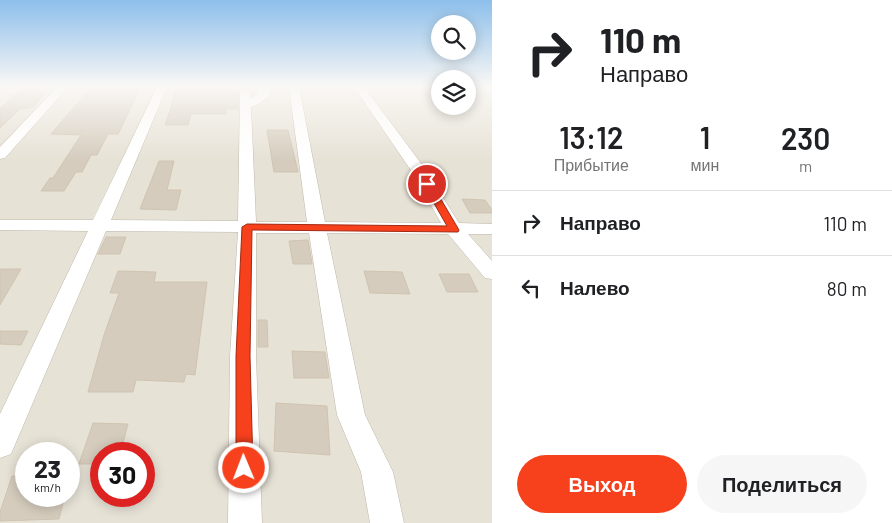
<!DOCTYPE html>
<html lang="ru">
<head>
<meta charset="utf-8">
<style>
  :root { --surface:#fff; --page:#f6f6f6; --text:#202124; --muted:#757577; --line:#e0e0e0; --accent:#f7401c }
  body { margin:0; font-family:Barlow,sans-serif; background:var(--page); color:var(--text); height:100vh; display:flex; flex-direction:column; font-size:19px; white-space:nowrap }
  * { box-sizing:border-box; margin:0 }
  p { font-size:16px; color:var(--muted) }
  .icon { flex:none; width:28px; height:28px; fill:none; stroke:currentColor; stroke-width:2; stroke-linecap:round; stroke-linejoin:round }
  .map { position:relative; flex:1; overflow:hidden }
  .side { display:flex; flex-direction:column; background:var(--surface); width:400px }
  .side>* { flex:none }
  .hud { background:#fff; color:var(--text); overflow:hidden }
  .controls { position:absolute; left:431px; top:15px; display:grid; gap:10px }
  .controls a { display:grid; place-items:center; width:45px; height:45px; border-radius:50%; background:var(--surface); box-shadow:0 2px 12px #0003; font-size:25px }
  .speed { position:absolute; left:15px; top:442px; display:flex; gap:10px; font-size:25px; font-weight:700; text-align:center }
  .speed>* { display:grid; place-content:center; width:65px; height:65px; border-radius:50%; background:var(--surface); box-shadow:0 2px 12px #0003; line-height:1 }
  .speed small { font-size:12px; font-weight:400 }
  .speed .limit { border:8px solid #d22; background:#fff; color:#111 }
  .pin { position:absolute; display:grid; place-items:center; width:42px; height:42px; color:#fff; margin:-21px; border:2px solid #fff; border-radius:50%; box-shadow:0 1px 5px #0007 }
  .me { position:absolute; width:55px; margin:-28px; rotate:359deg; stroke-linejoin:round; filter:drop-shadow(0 0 4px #0008) }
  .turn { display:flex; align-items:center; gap:18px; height:105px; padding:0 25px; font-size:22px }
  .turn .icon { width:65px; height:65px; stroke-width:2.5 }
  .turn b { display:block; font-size:35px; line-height:42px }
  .eta { display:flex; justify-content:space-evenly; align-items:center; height:85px; text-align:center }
  .eta b { font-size:30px; font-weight:600; line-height:35px }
  .cta { display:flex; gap:10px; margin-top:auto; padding:10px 25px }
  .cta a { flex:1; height:58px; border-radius:30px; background:var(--accent); color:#fff; font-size:20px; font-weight:600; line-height:58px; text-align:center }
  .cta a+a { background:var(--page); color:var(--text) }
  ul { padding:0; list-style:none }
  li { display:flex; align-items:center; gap:15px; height:65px; padding:0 25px; border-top:1px solid var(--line) }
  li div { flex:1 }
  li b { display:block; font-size:19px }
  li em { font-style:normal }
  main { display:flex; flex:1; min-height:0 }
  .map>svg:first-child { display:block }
  .residential { fill:#e7e2d6; fill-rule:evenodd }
  .building { fill:#d5ccbd; stroke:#d0c4b1 }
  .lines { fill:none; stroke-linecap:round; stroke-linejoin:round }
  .street-casing { stroke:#bfb8aa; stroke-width:1 }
  .street { fill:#fff; fill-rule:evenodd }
  .route { fill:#f7401c; stroke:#a12a12 }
</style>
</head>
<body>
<main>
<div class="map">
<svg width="492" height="523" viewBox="0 0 492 523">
  <rect width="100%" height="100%" fill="#f4f0e8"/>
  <!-- residential -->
  <path class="residential" d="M 0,87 L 440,87 L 440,106 L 468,106 L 468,87 L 492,87 L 492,523 L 0,523 ZM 26,454 L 69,454 L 69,496 L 26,496 ZM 101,454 L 144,454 L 144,496 L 101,496 Z"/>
  <!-- building -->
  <path class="building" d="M 24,87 L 41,87 L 37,91 L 47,91 L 33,107 L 20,109 L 0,128 L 0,109 Z
    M 175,87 L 229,87 L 229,92 L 238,92 L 238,109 L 226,109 L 226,114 L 191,114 L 188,125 L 165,125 L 171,108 Z
    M 90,89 L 140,89 L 118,134 L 108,134 L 97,155 L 91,155 L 82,172 L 76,172 L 64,191 L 41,191 L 50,178 L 53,178 L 81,135 L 51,134 Z
    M 267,130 L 288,130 L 298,172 L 274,172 Z
    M 159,161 L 174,161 L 167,190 L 181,190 L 176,210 L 140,209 Z
    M 462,199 L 485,200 L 492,210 L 492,213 L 470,213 Z
    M 106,237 L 126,237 L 120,254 L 98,254 Z
    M 308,240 L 312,264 L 293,264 L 289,241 Z
    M 0,269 L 21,269 L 0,305 Z
    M 118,271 L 156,272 L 154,282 L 207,282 L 195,375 L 186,374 L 184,382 L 136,380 L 133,392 L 88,392 L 104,335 L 119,293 L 110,293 Z
    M 364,271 L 402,272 L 410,294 L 370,293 Z
    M 439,274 L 469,274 L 478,292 L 447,292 Z
    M 258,320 L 267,320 L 268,347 L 258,347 Z
    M 0,331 L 28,331 L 21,345 L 0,344 Z
    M 292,351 L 325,352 L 329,378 L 294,378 Z
    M 276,403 L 327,406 L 330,455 L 274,451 Z
    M 93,423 L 128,424 L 120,454 L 101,454 L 101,464 L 79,464 Z
    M 12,476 L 26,476 L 26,496 L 65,496 L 59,519 L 0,521 L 0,512 Z"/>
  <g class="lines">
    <defs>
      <path id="street" d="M 57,87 L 68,87 L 5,158 L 0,159 L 0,147 Z
        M 157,87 L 167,87 L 111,220 L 238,221 L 240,92 L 245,89 L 249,90 L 251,99 L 258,93 L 258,87 L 268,87 L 270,94 C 264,101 259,104 251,107 L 256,222 L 307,222 L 289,87 L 299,87 L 325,222 L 441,223 L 410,169 L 354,87 L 364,87 L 423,166 L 459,223 L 492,224 L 492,234 L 468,234 L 492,261 L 492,279 L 485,278 L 448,234 L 327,233 L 365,415 L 393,472 L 404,523 L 370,523 L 361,472 L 337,415 L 309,233 L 256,233 L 256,357 L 262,523 L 228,523 L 230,357 L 238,232 L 106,231 L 11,454 L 0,458 L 0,414 L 88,231 L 0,230 L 0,220 L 93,220 Z"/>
    </defs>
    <!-- street casing -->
    <use href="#street" class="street-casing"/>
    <!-- street -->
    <use href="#street" class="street"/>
  </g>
  <!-- sky -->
  <linearGradient id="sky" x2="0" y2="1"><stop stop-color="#8dbfeb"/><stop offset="0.54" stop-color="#faf8f5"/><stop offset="1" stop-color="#faf8f5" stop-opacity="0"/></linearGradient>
  <rect width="492" height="160" fill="url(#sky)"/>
  <!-- route -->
  <path class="route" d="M 427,181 L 432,184 L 459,230 L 458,232 L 252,230 L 250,356 L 253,468 L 251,473 L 244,476 L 238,473 L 236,468 L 236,356 L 242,227 L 247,224 L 447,226 L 423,184 Z"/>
</svg>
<div class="controls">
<a><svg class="icon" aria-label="search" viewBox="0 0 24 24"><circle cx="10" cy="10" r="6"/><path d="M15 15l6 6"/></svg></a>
<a><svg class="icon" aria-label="layers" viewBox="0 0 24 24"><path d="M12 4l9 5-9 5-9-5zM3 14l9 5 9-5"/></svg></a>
</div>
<div class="speed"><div>23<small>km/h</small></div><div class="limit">30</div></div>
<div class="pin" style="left:427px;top:184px;background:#d93025"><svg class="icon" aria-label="arrive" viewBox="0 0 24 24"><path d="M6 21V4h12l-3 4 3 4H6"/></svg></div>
<svg class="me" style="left:244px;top:468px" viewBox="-20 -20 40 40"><circle r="17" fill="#f7401c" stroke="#fff" stroke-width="3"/><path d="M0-11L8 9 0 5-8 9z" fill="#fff"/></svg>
</div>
<section class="side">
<div class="hud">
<div class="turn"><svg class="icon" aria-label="right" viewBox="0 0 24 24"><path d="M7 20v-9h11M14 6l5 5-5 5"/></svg><div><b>110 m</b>Направо</div></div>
</div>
<div class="eta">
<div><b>13:12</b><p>Прибытие</p></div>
<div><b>1</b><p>мин</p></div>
<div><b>230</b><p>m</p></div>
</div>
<ul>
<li><svg class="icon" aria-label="right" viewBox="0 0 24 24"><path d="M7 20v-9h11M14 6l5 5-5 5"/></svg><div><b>Направо</b></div><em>110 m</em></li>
<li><svg class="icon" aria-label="left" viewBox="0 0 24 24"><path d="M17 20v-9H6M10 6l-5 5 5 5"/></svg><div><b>Налево</b></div><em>80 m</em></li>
</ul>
<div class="cta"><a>Выход</a><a>Поделиться</a></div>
</section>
</main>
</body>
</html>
